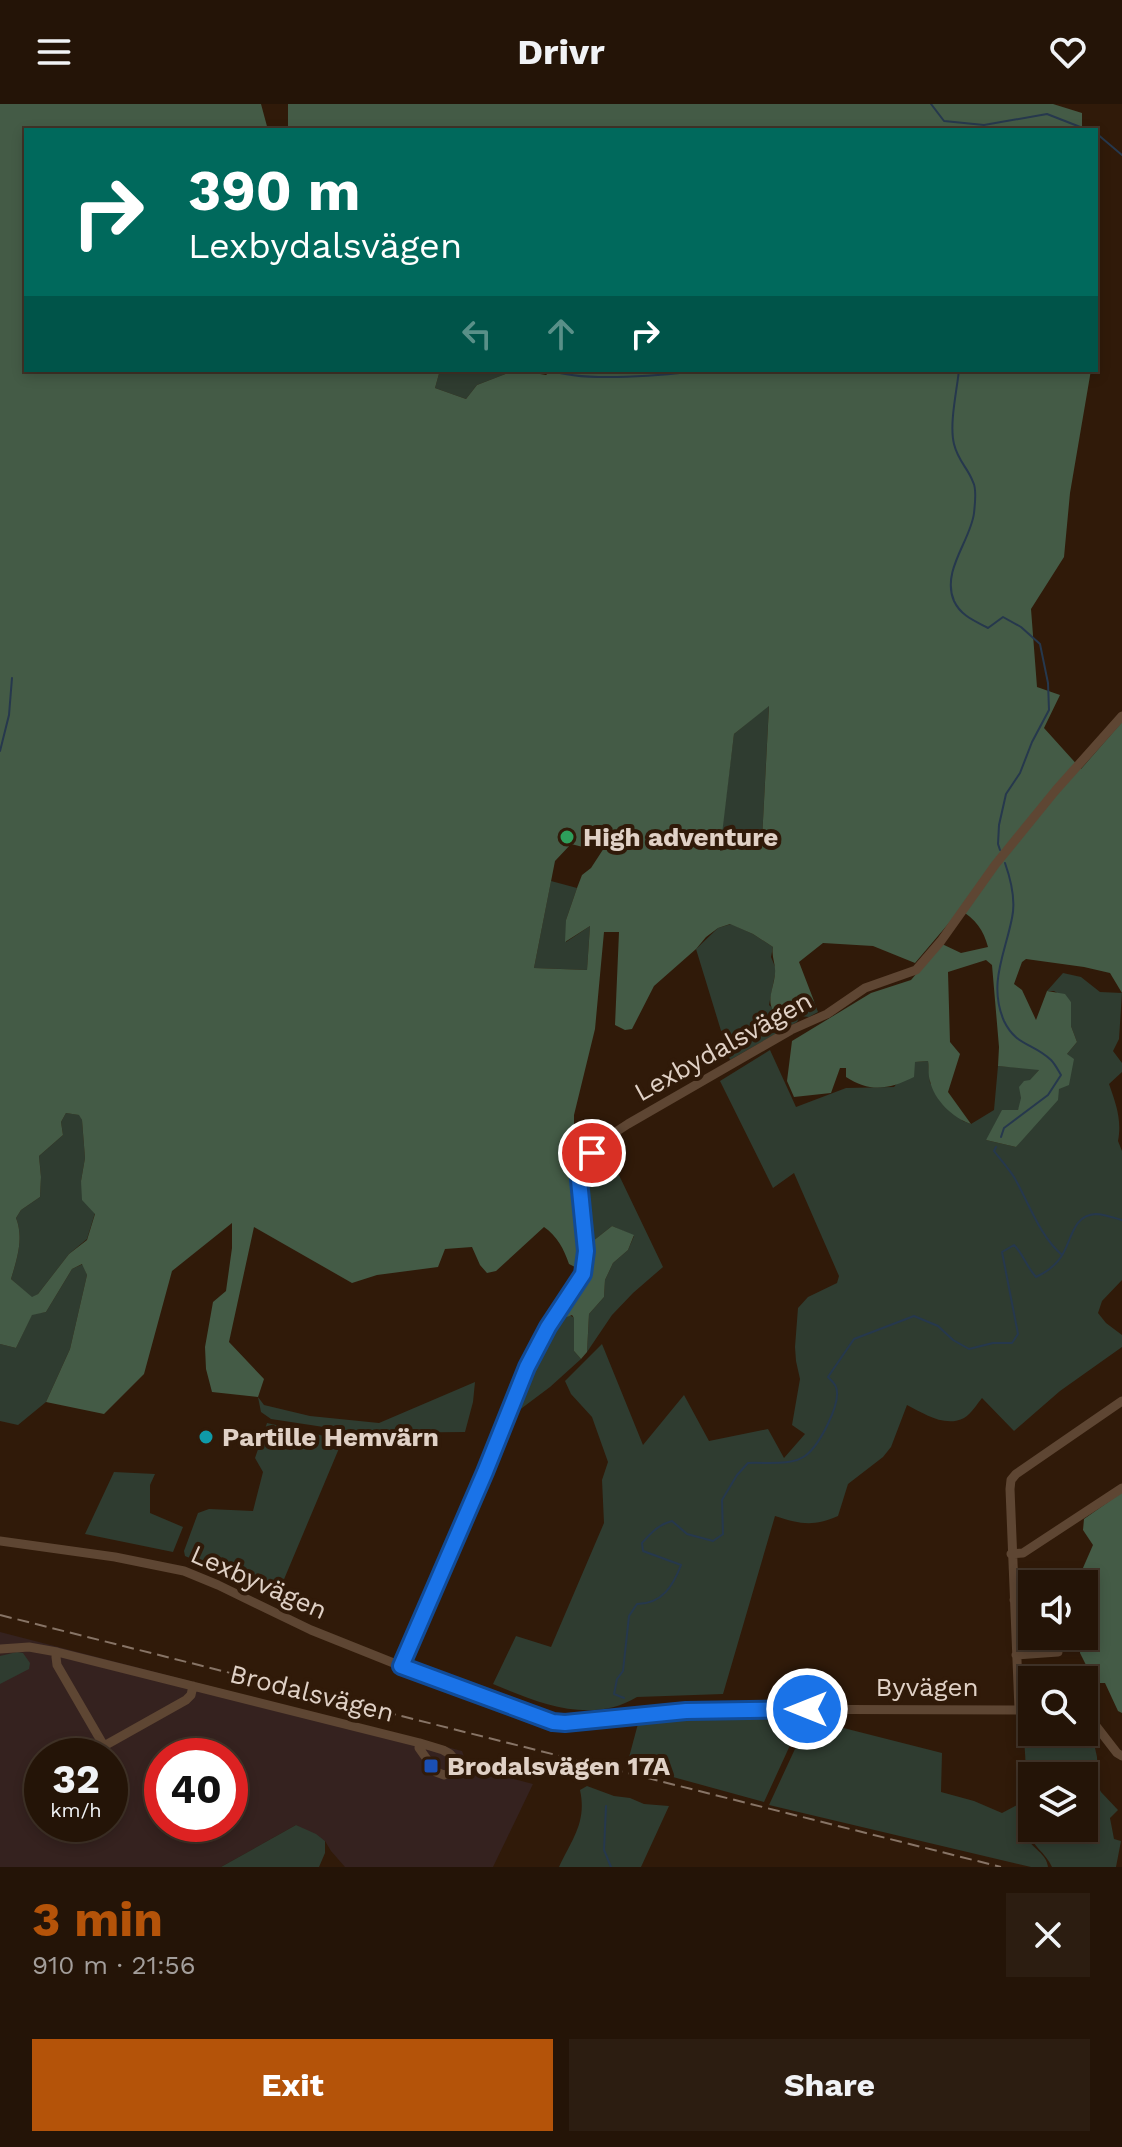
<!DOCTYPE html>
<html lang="en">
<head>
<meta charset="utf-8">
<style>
  :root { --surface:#241407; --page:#2c1d11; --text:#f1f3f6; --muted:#a39e9b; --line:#413328; --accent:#b45309 }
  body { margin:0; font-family:"Work Sans",sans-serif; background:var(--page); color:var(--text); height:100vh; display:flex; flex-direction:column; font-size:30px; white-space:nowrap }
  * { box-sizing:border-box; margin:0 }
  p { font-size:26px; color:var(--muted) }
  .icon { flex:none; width:44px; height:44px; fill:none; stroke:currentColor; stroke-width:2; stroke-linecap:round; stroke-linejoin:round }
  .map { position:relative; height:1763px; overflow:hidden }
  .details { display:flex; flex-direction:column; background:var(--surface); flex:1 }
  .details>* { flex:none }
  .hud { position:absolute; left:24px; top:24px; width:1074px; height:244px; border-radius:0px; box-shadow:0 4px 12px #0003,0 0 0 2px var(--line); background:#00695c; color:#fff; overflow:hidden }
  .fabs { position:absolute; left:1018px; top:1466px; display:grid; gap:16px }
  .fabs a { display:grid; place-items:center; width:80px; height:80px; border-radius:0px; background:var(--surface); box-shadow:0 4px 12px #0003,0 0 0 2px var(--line); font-size:40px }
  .speed { position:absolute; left:24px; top:1634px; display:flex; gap:16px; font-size:40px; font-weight:700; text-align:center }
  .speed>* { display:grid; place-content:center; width:104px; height:104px; border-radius:50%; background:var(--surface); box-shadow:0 4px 12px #0003,0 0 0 2px var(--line); line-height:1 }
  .speed small { font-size:20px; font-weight:400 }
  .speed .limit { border:12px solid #d22; background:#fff; color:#111 }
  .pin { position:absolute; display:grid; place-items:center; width:68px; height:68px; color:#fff; margin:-34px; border:4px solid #fff; border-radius:50%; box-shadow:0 2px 8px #0007 }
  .me { position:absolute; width:88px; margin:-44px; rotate:270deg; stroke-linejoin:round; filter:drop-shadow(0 0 6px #0008) }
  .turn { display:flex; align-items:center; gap:28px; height:168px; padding:0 32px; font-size:36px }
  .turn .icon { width:104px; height:104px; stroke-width:2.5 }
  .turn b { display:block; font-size:56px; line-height:68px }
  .lanes { display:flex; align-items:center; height:76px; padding:0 32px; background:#0003; justify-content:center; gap:40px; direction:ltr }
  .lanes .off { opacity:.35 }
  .round { display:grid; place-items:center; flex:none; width:84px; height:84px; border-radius:0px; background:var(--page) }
  .overview { display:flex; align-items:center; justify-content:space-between; height:136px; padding:0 32px }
  h1 { font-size:48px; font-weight:700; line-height:60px; color:var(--accent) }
  .action { display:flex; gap:16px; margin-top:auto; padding:16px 32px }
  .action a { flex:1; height:92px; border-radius:0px; background:var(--accent); color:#fff; font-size:32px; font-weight:700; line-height:92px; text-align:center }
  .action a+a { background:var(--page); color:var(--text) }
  header { display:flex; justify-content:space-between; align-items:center; height:104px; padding:0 32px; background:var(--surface); font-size:36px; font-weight:700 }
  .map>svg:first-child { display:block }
  .industrial { fill:#35221f; fill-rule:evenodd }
  .green { fill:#2f3c30; fill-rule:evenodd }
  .forest { fill:#445b46; fill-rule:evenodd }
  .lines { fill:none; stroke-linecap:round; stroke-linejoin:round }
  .stream { stroke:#26384d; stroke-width:2 }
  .minor { stroke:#5e4633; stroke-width:9 }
  .rail { stroke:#877466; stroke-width:2; stroke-dasharray:12 6; stroke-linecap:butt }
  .route-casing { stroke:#114b97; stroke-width:20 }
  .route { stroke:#1a73e8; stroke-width:14 }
  .leisure-dot { fill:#2e9e5b; stroke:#301a09; stroke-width:3 }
  .culture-dot { fill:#0f9aa8; stroke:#301a09; stroke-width:3 }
  .transit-dot { fill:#1a4fb4; stroke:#301a09; stroke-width:3 }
  .labels { text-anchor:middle; stroke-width:8; stroke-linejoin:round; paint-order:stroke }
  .poi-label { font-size:26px; font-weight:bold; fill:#e0d1c6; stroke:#301a09; text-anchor:start }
  .street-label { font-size:26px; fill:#e0d1c6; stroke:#301a09 }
</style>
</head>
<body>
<header><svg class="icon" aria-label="menu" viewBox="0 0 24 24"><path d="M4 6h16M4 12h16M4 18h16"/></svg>Drivr<svg class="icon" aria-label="heart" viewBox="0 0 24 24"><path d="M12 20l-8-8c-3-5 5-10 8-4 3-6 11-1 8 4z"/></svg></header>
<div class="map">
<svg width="1122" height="1763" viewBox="0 0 1122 1763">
  <rect width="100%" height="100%" fill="#301a09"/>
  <!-- industrial -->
  <path class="industrial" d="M 0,1528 L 462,1647 L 468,1663 L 533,1680 L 493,1763 L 345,1763 L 331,1747 L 325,1737 L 296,1721 L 221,1763 L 0,1763 ZM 42,1652 L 110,1652 L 110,1720 L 42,1720 ZM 162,1652 L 230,1652 L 230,1720 L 162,1720 Z"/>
  <!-- green -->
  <path class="green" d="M 440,266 L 516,266 L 477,281 L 466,295 L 435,284 Z
    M 769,601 L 762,736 L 719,747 L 734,630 Z
    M 551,777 L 577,784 L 566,816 L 566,838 L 590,822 L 587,866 L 534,864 Z
    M 731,820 L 753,830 L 773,843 L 771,853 L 776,865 L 769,901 L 781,912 L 814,897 L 818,908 L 809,913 L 800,912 L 797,918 L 730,956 L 696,845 L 718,824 Z
    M 1063,869 L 1081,873 L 1100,888 L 1122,889 L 1119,935 L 1113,947 L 1122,959 L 1122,968 L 1109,980 C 1116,1000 1122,1016 1118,1037 L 1122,1047 L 1122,1176 L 1102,1197 L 1098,1209 L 1106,1219 L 1122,1231 L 1122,1243 L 1060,1287 L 1014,1327 L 982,1294 C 977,1300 971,1310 964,1314 C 945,1324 923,1309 907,1301 L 891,1343 L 883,1353 L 848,1380 L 838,1412 C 813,1423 800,1420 775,1412 L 723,1590 L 637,1593 C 591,1621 538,1599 493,1580 L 516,1532 L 551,1543 L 604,1419 L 602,1376 L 608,1358 L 592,1313 L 571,1290 L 565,1277 L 602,1240 L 643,1341 L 684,1291 L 709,1337 L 768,1325 L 784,1354 L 805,1330 L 792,1321 L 800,1275 L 796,1257 L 795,1243 L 798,1204 L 808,1193 L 837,1179 L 839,1172 L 794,1069 L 773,1084 L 720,977 L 770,946 L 796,1003 L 846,984 L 894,983 L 914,958 L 928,957 L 930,979 L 963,1017 L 971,1020 L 994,1006 L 998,962 L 1040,965 C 1026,980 1026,987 1019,1004 C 1014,1016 996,1027 986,1036 L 1016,1043 L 1059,985 L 1067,950 L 1077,938 L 1071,922 L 1071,898 L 1054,887 L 1047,887 Z
    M 66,1009 L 80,1011 L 82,1016 L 85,1054 L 81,1077 L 95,1109 L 87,1135 L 69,1150 L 38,1190 L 32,1194 L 11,1175 C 17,1155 24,1134 16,1114 L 21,1106 L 40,1093 L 41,1073 L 39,1052 L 63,1031 L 61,1018 Z
    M 606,1044 L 663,1163 L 633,1189 L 612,1211 L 587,1248 L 589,1210 L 604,1193 L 605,1176 L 613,1159 L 628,1146 L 634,1132 L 612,1122 L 593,1137 L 588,1077 L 593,1058 Z
    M 83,1160 L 87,1171 L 70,1245 L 46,1298 L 18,1321 L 0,1317 L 0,1240 L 16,1244 L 32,1210 L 46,1208 L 72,1165 Z
    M 569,1211 L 575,1214 L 574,1247 L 581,1255 L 550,1283 L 514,1310 L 513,1308 C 526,1274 541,1242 562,1212 L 564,1214 Z
    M 475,1278 L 473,1298 L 465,1328 L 363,1329 L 271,1315 L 261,1308 L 258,1293 L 264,1301 L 310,1312 L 379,1319 Z
    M 267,1319 L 333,1334 L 340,1342 L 277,1492 L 185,1452 L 184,1447 L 198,1409 L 209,1405 L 253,1407 L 263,1368 L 255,1354 Z
    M 114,1368 L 155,1370 L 150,1381 L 150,1409 L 183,1423 L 173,1448 L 85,1430 Z
    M 17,1548 L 23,1549 L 30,1559 L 29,1565 L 0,1580 L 0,1552 Z
    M 802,1609 L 803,1613 L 764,1698 L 662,1670 L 628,1657 L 639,1616 L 691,1610 Z
    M 1020,1613 L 1022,1613 L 1024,1618 L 1032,1621 L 1032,1628 L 1082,1628 L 1095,1644 L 1097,1653 L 1098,1682 L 1101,1688 L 1118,1706 L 1110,1714 L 1114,1735 L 1121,1737 L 1116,1763 L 1052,1763 C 1046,1749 1031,1741 1027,1726 C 1023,1712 1026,1696 1026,1682 C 1026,1658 1025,1634 1020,1613 ZM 1032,1672 L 1084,1672 L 1084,1724 L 1032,1724 Z
    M 812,1616 L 942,1649 L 941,1688 L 974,1697 L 1002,1709 L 1019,1700 C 1020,1710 1020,1722 1025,1732 C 1032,1744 1047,1750 1048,1763 L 1031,1763 L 769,1701 L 807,1619 Z
    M 587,1682 L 614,1692 L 630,1694 L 644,1700 L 669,1702 L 641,1763 L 559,1763 C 572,1735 587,1718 580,1686 Z
    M 296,1721 L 316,1730 L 325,1737 L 325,1749 L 319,1763 L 221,1763 Z"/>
  <!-- forest -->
  <path class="forest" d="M 0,0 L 261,0 L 268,26 L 26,26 L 26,266 L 440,266 L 435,284 L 466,295 L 477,281 L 516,266 L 546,271 L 552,266 L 1091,266 L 1070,389 L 1064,453 L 1031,505 L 1037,583 L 1060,591 L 1044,624 L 1081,665 L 1122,618 L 1122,889 L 1110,869 L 1084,863 L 1026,855 L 1022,858 L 1014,880 L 1022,886 L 1036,916 L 1047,887 L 1065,890 L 1071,898 L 1071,922 L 1077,938 L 1067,950 L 1074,955 L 1069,981 L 1059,985 L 1058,996 L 1016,1043 L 986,1036 L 1002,1006 L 1018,1006 L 1021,994 L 1019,983 L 1024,977 L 1030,976 L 1039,966 L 998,962 L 999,943 L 992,861 L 986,856 L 948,868 L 950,938 L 960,950 L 948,988 L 971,1020 C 953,1014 934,996 930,977 C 928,971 929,963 928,957 L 915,958 L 914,973 C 890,985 870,989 846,973 L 846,964 L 840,964 L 831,989 L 794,993 L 787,977 L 792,937 L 871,889 L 911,876 L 942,840 L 961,849 L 988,843 C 984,827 975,814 960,806 L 915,859 L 873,842 L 823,839 L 799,858 L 814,897 L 781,912 C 762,903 774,886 775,869 C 776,860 771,853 773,843 L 753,830 L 730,820 L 718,824 L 706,833 L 696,845 L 654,882 L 632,925 L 625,926 L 615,921 L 619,828 L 604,828 L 595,925 L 574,1011 L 574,1050 L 580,1137 L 593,1137 L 612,1122 L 634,1131 L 628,1146 L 613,1159 L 605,1176 L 604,1193 L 589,1210 L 587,1248 L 581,1255 L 574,1247 L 574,1214 L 572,1211 L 564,1214 L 562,1212 L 583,1181 L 587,1166 L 579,1165 L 569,1160 C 564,1145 557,1132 544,1123 L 496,1167 L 487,1169 L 480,1161 L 472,1143 L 445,1145 L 438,1163 L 377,1171 L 352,1179 L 254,1123 L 229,1238 L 264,1275 L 258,1293 L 212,1288 L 206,1265 L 205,1243 L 213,1198 L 226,1187 L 232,1144 L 232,1119 L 172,1167 L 144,1270 L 104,1310 L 46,1298 L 70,1245 L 87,1171 L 82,1160 L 72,1165 L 46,1208 L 32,1211 L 16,1244 L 0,1240 ZM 769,602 L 762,736 L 720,747 L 734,630 ZM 571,740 L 587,744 L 604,744 L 591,764 L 582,771 L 577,784 L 566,816 L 565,838 L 590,822 L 587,866 L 534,864 L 555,757 ZM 66,1009 L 79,1011 L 82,1016 L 85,1054 L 81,1077 L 82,1096 L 95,1110 L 87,1136 L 69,1150 L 38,1190 L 32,1193 L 11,1175 C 17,1155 24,1134 16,1114 L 21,1106 L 40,1093 L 41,1073 L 39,1052 L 63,1031 L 61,1018 Z
    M 288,0 L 1053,0 L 1082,9 L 1082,26 L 288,26 Z
    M 1121,1389 L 1122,1389 L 1122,1609 L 1118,1607 L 1105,1579 L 1089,1579 L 1089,1567 L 1080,1549 L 1081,1532 L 1084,1532 L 1084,1480 L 1080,1480 L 1079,1473 L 1093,1441 L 1083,1426 L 1084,1415 Z"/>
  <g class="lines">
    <!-- stream -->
    <path class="stream" d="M 931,0 L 944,17 L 984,21 L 1047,10 L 1088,26
      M 1096,29 L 1122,51
      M 552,266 C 580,279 672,271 704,266
      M 959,266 C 957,286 949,320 954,340 C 958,357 968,364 973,378 C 977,385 975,400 974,409 C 971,436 941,467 954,497 C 961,512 975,517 988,524 L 1003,513 L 1021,523 L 1040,540 L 1048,579 L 1049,606 L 1032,638 L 1020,669 L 1006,690 L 999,721 L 998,740 L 1000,746
      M 0,647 L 9,611 L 12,574
      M 1001,1033 L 1004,1024 L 1048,991 L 1061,971 C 1058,966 1055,960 1051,956 C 1033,939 1016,942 1004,917 C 988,880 1005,850 1012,814 C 1016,796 1011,776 1005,759
      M 996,1043 L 994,1047 C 1001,1056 1008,1064 1014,1073 C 1029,1099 1039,1131 1062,1151
      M 624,1594 L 614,1590 L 617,1575 L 623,1567 L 629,1512 L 637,1500 C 662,1500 673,1482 681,1461 L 643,1447 L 642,1439 C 652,1428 658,1421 672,1417 L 687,1430 L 713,1437 L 723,1430 L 722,1396 L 737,1371 L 748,1359 C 766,1358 791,1362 805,1352 C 819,1342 842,1299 836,1283 C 835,1280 831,1276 828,1273 L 854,1235 L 914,1212 L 938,1222 L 953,1236 L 969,1245 L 993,1239 L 1012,1239 L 1018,1230 L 1002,1148 L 1014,1141 C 1024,1151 1026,1162 1036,1173 C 1047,1168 1054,1163 1061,1153 C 1072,1137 1072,1111 1096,1110 C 1104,1110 1114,1114 1122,1116
      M 606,1702 L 604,1746 L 611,1763"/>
    <!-- minor -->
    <path class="minor" d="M 0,1437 L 115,1453 L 184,1467 L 218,1481 L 311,1526 L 401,1562 L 553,1618 L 565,1619 L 663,1608 L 709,1605 L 1032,1606
      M 1011,1450 L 1023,1449 L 1122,1384
      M 1014,1496 L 1032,1496
      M 0,1545 L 29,1543 L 57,1548 L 420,1639 L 443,1646 L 450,1650 L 457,1658 L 453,1668 L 444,1671 L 436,1668 L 419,1644 L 420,1639
      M 57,1548 L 56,1553 L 57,1561 L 104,1642 L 186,1596 L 191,1591 L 193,1582
      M 1016,1551 L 1058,1548 L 1059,1532
      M 401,1562 L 494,1344 L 527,1263 L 548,1223 L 583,1170 L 586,1147 L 579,1082 L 582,1064 L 592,1049 L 608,1033 L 628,1020 L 791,926 L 827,910 L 865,884 L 916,866 L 941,837 L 995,761 L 1056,686 L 1122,612
      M 1019,1605 L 1010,1385 L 1011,1376 L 1016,1370 L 1122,1297
      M 1084,1611 L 1093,1618 L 1117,1649 L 1122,1652"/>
    <!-- rail -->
    <path class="rail" d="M 0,1511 L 1001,1763"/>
  </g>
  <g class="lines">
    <defs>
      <path id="route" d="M 592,1049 L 583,1060 L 579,1076 L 586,1147 L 583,1170 L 548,1223 L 527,1263 L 485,1368 L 401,1562 L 553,1618 L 565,1619 L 686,1607 L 807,1605"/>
    </defs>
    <!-- route casing -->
    <use href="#route" class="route-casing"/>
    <!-- route -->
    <use href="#route" class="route"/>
  </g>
  <!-- markers -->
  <circle class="leisure-dot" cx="567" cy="733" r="8"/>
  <circle class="culture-dot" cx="206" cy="1333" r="8"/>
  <rect class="transit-dot" x="423" y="1654" width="16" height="16" rx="4"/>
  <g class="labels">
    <!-- poi labels -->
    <g class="poi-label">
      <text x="583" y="742">High adventure</text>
      <text x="222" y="1342">Partille Hemvärn</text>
      <text x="447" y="1671">Brodalsvägen 17A</text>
    </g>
    <!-- street labels -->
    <g class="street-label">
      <text transform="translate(723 942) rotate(-29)" y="9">Lexbydalsvägen</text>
      <text transform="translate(259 1478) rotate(24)" y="9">Lexbyvägen</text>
      <text x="927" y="1592">Byvägen</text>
      <text transform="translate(312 1589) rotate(14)" y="9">Brodalsvägen</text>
    </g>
  </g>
</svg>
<div class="fabs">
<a><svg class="icon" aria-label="sound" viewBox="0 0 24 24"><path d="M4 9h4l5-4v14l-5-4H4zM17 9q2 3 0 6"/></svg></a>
<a><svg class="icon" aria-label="search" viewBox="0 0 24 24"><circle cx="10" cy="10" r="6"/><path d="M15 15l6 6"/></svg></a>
<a><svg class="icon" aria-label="layers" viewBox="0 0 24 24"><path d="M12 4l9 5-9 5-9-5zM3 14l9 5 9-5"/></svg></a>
</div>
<div class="speed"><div>32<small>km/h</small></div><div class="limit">40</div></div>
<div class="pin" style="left:592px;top:1049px;background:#d93025"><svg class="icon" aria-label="arrive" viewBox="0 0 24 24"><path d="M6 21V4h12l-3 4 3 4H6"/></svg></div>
<svg class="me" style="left:807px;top:1605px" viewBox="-20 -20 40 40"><circle r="17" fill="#1a73e8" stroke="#fff" stroke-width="3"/><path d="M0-11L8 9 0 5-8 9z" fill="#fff"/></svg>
<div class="hud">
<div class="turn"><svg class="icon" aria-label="right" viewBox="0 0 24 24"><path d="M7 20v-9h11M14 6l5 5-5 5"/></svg><div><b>390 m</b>Lexbydalsvägen</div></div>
<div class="lanes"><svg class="icon off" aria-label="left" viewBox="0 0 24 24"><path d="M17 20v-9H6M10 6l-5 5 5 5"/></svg><svg class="icon off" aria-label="ahead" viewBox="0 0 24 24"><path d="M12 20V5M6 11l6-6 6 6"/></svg><svg class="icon" aria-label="right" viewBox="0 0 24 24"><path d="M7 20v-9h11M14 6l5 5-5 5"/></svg></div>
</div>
</div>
<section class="details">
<div class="overview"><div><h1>3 min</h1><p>910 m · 21:56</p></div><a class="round"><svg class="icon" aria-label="close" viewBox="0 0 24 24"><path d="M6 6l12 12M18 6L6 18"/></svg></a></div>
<div class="action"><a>Exit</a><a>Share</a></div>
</section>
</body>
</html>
